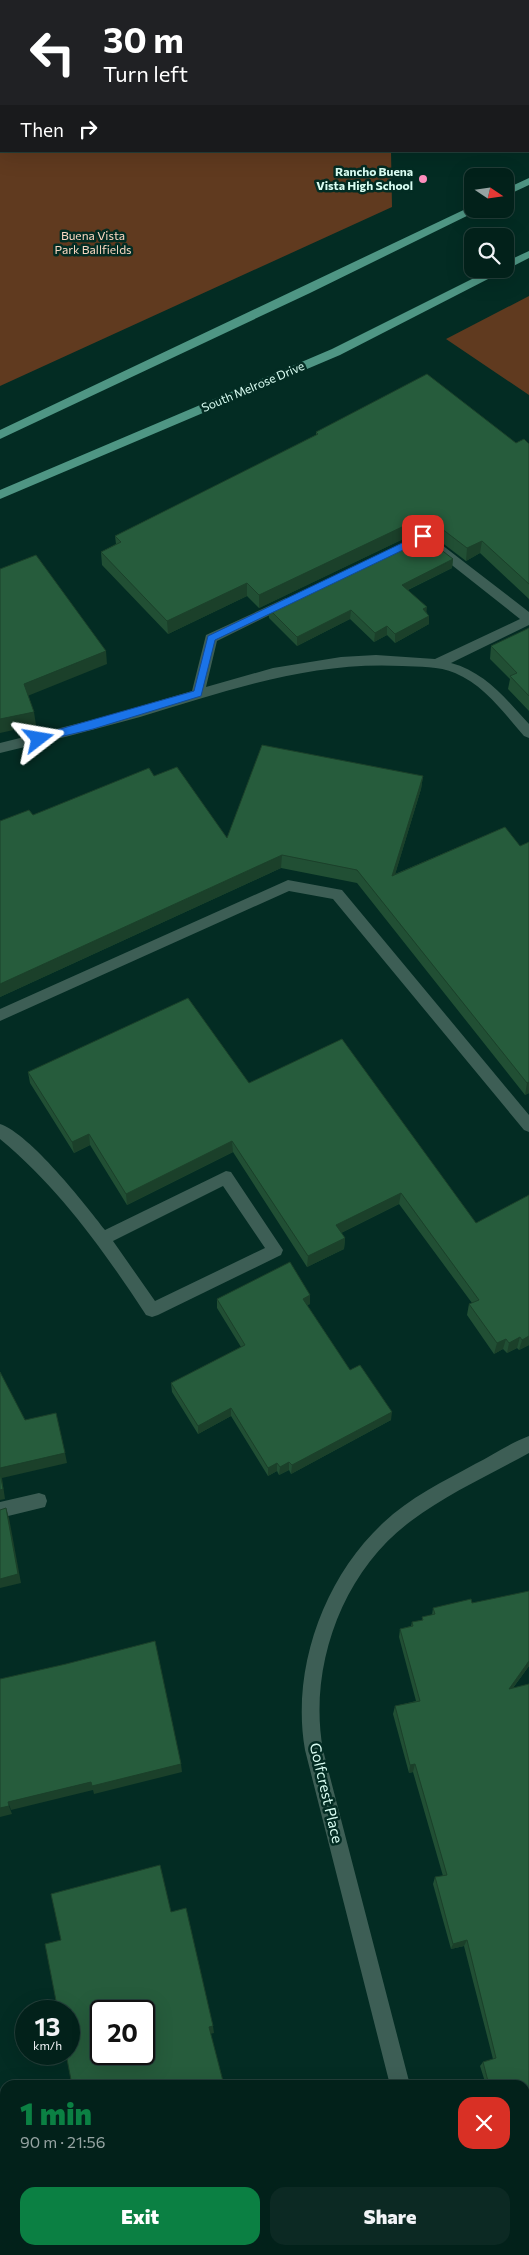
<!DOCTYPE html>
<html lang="en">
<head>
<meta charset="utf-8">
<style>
  :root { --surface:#02211a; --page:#0c2923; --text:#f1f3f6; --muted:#96a3a2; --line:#233e39; --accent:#0b8043 }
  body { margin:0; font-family:Commissioner,sans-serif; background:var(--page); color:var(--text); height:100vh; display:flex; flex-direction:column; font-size:19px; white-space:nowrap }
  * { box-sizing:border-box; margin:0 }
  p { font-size:16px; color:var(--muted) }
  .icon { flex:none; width:28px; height:28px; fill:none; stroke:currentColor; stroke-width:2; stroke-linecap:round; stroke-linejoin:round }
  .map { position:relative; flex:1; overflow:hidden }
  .drawer { position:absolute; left:0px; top:2080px; width:530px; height:175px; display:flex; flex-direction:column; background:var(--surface); border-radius:15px 15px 0 0; box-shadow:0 5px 20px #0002,0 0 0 1px var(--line) }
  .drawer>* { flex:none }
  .top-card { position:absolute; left:0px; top:0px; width:530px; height:152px; box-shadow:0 5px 20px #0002,0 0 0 1px var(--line); background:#202124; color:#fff; overflow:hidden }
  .needle { width:32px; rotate:103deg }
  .tools { position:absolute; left:464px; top:168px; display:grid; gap:10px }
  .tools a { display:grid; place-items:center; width:50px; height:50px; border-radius:10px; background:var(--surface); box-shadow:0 5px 20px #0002,0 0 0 1px var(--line); font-size:25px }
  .speed { position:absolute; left:15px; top:2000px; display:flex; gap:10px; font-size:25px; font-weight:700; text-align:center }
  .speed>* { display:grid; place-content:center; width:65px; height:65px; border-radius:50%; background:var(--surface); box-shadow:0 5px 20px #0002,0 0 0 1px var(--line); line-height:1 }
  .speed small { font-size:12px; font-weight:400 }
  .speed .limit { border:2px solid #111; border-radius:8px; background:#fff; color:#111 }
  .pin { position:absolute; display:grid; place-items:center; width:42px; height:42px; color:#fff; margin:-21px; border-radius:10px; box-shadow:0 2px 8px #0006 }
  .me { position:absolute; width:55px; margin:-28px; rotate:76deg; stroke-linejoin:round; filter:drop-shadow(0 0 4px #0008) }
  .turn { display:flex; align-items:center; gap:18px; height:105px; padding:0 20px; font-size:22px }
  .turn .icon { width:65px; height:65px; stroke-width:2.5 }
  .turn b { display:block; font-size:35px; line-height:42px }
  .then { display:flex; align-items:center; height:48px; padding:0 20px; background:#0003; gap:10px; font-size:19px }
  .round { display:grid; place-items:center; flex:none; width:52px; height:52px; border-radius:15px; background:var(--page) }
  .headline { display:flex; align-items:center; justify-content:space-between; height:85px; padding:0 20px }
  h1 { font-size:30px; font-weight:800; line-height:38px; color:var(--accent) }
  .primary-button { display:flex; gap:10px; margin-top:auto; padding:10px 20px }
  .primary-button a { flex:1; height:58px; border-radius:15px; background:var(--accent); color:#fff; font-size:20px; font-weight:800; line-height:58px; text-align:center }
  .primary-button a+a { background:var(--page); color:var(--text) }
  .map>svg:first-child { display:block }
  .green { fill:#603a1f }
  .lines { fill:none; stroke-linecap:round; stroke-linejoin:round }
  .service { fill:#3d5e55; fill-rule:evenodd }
  .minor { fill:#3d5e55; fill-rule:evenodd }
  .primary { fill:#4f9684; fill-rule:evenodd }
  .wall { fill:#214f34 }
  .shaded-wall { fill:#1b402a }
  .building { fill:#265c3c; stroke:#1b402a; fill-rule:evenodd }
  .route { fill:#1a73e8; stroke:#114b97 }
  .poi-dot { fill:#fe8ebd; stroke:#032c23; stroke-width:2 }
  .labels { text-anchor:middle; stroke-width:5; stroke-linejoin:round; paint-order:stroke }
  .far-poi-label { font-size:12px; font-weight:bold; fill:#d9fdf2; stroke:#032c23; text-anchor:end }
  .far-park-label { font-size:12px; fill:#f9d7c1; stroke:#032c23 }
  .far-street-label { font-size:12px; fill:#d9fdf2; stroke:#032c23 }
  .street-label { font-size:15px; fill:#d9fdf2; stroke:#032c23 }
</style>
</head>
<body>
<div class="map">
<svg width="529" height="2255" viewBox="0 0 529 2255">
  <rect width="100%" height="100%" fill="#032c23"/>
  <!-- green -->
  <path class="green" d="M 0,0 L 359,0 L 360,1 L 1,1 L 1,151 L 391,151 L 392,207 L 0,386 Z
    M 529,296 L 529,395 L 446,339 Z"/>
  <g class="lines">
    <!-- service -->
    <path class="service" d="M 438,544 L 442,545 L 529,612 L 529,625 L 451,663 C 485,672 506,699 529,724 L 529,738 L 524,736 C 504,713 484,685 455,673 C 439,666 419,667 402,666 C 310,661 227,691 140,717 C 93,730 47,742 0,753 L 0,743 L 104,717 L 192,691 L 206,635 L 286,598 L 290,599 L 292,602 L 290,605 L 217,641 L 206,687 L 273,668 L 341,657 L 376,655 L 435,659 L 520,619 L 434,551 L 432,548 L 434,545 Z
      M 288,880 L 342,890 L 529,1115 L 529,1132 L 524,1130 L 333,899 L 289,891 L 0,1021 L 0,1009 Z
      M 0,1124 C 30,1134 85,1204 105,1230 L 226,1171 L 231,1172 L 283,1250 L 281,1255 L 158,1315 L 152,1317 L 146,1315 C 104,1251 60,1189 0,1139 ZM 223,1186 L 265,1248 L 155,1301 L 113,1241 Z
      M 39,1493 L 45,1495 L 47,1501 L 45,1507 L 0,1518 L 0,1502 Z"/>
    <!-- minor -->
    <path class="minor" d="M 529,1436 L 529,1453 C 489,1475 447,1494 411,1521 C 342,1572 308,1667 323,1750 L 410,2085 L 390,2085 L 305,1750 C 291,1670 323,1579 383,1523 C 409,1498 444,1481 475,1464 C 493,1455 510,1443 529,1436 Z
      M 436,2250 L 456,2250 L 457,2255 L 437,2255 Z"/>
    <!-- primary -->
    <path class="primary" d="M 529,178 L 529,185 L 505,196 L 505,189 Z
      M 472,206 L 472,209 L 478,209 L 477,211 L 310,293 L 0,439 L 0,430 Z
      M 529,251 L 529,258 L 340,355 L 0,499 L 0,490 L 332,349 L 492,269 L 505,269 L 505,262 Z"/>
  </g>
  <!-- wall -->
  <path class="wall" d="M 316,432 L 529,444 L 529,599 L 480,553 L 466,561 L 428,532 L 422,530 L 259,608 L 247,596 L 168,634 L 102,565 L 101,552 L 116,544 L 115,536 L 316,435 Z
    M 453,559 L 452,568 L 408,590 L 427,613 L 429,624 L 395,643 L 387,635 L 374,642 L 350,619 L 297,646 L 269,618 L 269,609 Z
    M 529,628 L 529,711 L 508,689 L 510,679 L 490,659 L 491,646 Z
    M 154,776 L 227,838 L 423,776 L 421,789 L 395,874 L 505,827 L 529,1093 L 525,1095 L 357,883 L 281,868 L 0,997 L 0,821 L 33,815 Z
    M 342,1039 L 529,1345 L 519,1350 L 517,1348 L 507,1353 L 503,1349 L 494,1354 L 467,1315 L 469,1304 L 472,1303 L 399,1204 L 341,1233 L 345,1238 L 344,1249 L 307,1267 L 233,1152 L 127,1205 L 90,1145 L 74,1153 L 30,1083 L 28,1072 L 249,1083 Z
    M 310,1295 L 310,1304 L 307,1305 L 350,1370 L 391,1420 L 291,1474 L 289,1470 L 279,1475 L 277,1471 L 268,1476 L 231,1416 L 198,1434 L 172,1392 L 171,1383 L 241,1347 L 217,1308 L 217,1299 Z
    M 472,1603 L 529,1666 L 513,1688 L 529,1684 L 529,2164 L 525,2149 L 525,2085 L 486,2085 L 480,2066 L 483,2062 L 493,2059 L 464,1946 L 451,1949 L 433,1884 L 435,1877 L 443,1876 L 413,1772 L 409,1773 L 393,1714 L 395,1706 L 416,1701 L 399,1637 L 400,1629 L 411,1626 L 412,1622 L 422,1620 L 422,1617 L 432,1615 L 433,1608 Z"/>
  <!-- shaded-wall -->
  <path class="shaded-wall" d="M 423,517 L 422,530 L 259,608 L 259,595 Z
    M 482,541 L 480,553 L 466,561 L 467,548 Z
    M 453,559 L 452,568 L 401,593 L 402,585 Z
    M 247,583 L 247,596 L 168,634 L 167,621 Z
    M 427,607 L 426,616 L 423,609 Z
    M 351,610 L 350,619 L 297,646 L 297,637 Z
    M 429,616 L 429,624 L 395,643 L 395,634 Z
    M 387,626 L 387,635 L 374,642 L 375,633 Z
    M 106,651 L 107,664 L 25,697 L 24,684 Z
    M 34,712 L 36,725 L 0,733 L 0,719 Z
    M 423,776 L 421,789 L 391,888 L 392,876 Z
    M 282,855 L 281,868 L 0,997 L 0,984 Z
    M 529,1082 L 529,1093 L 525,1095 L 527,1083 Z
    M 89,1134 L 90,1145 L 74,1153 L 72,1142 Z
    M 232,1141 L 233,1152 L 127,1205 L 126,1194 Z
    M 401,1193 L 399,1204 L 335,1236 L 336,1225 Z
    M 345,1238 L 344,1249 L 307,1267 L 308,1256 Z
    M 310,1295 L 310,1304 L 302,1308 L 303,1299 Z
    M 529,1336 L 529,1345 L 519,1350 L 522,1340 Z
    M 520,1337 L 517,1348 L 507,1353 L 509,1343 Z
    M 506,1339 L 503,1349 L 494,1354 L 497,1343 Z
    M 231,1408 L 231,1416 L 198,1434 L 198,1426 Z
    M 392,1412 L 391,1420 L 291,1474 L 292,1465 Z
    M 65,1453 L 67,1463 L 2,1478 L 5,1499 L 0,1500 L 0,1468 Z
    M 289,1462 L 289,1470 L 279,1475 L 280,1467 Z
    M 277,1463 L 277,1471 L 268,1476 L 268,1468 Z
    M 6,1508 L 9,1518 L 21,1583 L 0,1588 L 0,1579 Z
    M 529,1661 L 529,1666 L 506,1697 L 509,1689 Z
    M 181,1764 L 182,1772 L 94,1794 L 93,1790 L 11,1810 L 8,1802 L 91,1782 Z
    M 415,1764 L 413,1772 L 409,1773 L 410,1765 Z
    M 9,1806 L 12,1814 L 0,1817 L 0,1808 Z
    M 467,1940 L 464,1946 L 451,1949 L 453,1944 Z
    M 213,2026 L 214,2033 L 210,2034 L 209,2027 Z
    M 0,2092 L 2,2103 L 0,2104 Z
    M 23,2250 L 26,2250 L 27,2255 L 24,2255 Z
    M 249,2250 L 258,2250 L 258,2251 L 244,2255 L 243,2252 Z"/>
  <!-- building -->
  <path class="building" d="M 503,0 L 529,0 L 529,34 L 529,1 L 500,1 Z
    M 427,374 L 516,443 L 524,439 L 529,444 L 529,584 L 482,541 L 467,548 L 429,519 L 423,517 L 259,595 L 247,583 L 167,621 L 101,552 L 121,542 L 115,536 L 318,434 L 316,432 Z
    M 422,535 L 453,559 L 402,585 L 427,607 L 423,609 L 429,616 L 395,634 L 387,626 L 375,633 L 351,610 L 297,637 L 269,609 Z
    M 36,555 L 106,651 L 24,684 L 34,712 L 0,719 L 0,569 Z
    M 529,628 L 529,696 L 510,676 L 517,673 L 491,646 Z
    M 262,745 L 423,776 L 392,876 L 505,827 L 520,846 L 529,842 L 529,1082 L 527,1083 L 357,870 L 282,855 L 0,984 L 0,821 L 29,810 L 33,815 L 149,768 L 154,776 L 177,767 L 227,838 Z
    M 188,998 L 249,1083 L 342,1039 L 476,1223 L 529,1195 L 529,1336 L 522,1340 L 520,1337 L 509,1343 L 506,1339 L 497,1343 L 469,1304 L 479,1300 L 401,1193 L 336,1225 L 345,1238 L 308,1256 L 232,1141 L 126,1194 L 89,1134 L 72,1142 L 28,1072 Z
    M 290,1262 L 310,1295 L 303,1299 L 350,1370 L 360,1365 L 392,1412 L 292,1465 L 289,1462 L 280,1467 L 277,1463 L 268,1468 L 231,1408 L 198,1426 L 171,1383 L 245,1345 L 217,1299 Z
    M 0,1372 L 25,1420 L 56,1413 L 65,1453 L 0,1468 Z
    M 0,1473 L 3,1489 L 0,1490 Z
    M 6,1508 L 18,1574 L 0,1579 L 0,1510 Z
    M 529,1591 L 529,1661 L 509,1689 L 529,1684 L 529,2149 L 525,2134 L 525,2085 L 489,2085 L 483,2062 L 496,2058 L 467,1940 L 453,1944 L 435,1877 L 447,1875 L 415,1764 L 410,1765 L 395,1706 L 420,1701 L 400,1629 L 413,1626 L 412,1622 L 423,1620 L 422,1617 L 435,1614 L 433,1608 L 471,1599 L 472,1603 Z
    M 155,1641 L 181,1764 L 92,1786 L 91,1782 L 8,1802 L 9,1806 L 0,1808 L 0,1679 L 66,1664 Z
    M 160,1865 L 171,1912 L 186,1908 L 213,2026 L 209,2027 L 224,2085 L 72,2085 L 66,2054 L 69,2054 L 69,2011 L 58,2011 L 45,1944 L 61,1940 L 51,1894 ZM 101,2011 L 144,2011 L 144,2054 L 101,2054 Z
    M 5,2166 L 5,2250 L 23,2250 L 24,2255 L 0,2255 L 0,2167 Z
    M 100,2250 L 249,2250 L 243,2252 L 244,2255 L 101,2255 Z"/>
  <!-- route -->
  <path class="route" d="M 423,533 L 426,534 L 426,539 L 215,640 L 201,696 L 93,729 L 39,742 L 34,739 L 39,735 L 194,691 L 208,636 Z"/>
  <!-- markers -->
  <circle class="poi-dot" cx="423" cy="179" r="5"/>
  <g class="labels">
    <!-- far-poi labels -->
    <g class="far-poi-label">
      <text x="413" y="176">Rancho Buena<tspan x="413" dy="14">Vista High School</tspan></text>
    </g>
    <!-- far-park labels -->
    <g class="far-park-label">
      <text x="93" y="240">Buena Vista<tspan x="93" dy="14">Park Ballfields</tspan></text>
    </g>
    <!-- far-street labels -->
    <g class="far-street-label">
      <text transform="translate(253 387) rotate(-23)" y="4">South Melrose Drive</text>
    </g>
    <!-- street labels -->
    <g class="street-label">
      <text transform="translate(326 1793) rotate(77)" y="5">Golfcrest Place</text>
    </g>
  </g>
</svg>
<div class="tools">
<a><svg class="needle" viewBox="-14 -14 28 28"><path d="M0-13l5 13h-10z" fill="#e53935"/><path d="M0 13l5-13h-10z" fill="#96a3a2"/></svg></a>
<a><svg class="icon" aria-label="search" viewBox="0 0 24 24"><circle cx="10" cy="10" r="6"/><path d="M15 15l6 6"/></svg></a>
</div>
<div class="speed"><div>13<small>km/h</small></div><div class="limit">20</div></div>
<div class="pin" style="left:423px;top:536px;background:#d93025"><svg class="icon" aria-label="arrive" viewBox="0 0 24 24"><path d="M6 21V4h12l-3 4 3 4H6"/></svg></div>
<svg class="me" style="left:39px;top:739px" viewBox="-20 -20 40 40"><path d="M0-17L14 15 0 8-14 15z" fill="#1a73e8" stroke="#fff" stroke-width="4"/></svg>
<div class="top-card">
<div class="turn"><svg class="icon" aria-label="left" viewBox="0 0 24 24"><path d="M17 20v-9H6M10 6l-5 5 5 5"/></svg><div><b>30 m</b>Turn left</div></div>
<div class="then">Then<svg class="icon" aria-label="right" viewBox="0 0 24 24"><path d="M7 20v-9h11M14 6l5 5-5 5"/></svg></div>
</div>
<section class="drawer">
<div class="headline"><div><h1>1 min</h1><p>90 m · 21:56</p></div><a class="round" style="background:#d93025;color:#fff"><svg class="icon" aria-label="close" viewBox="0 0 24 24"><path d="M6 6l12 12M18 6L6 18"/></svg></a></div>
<div class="primary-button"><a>Exit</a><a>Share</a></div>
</section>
</div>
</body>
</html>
